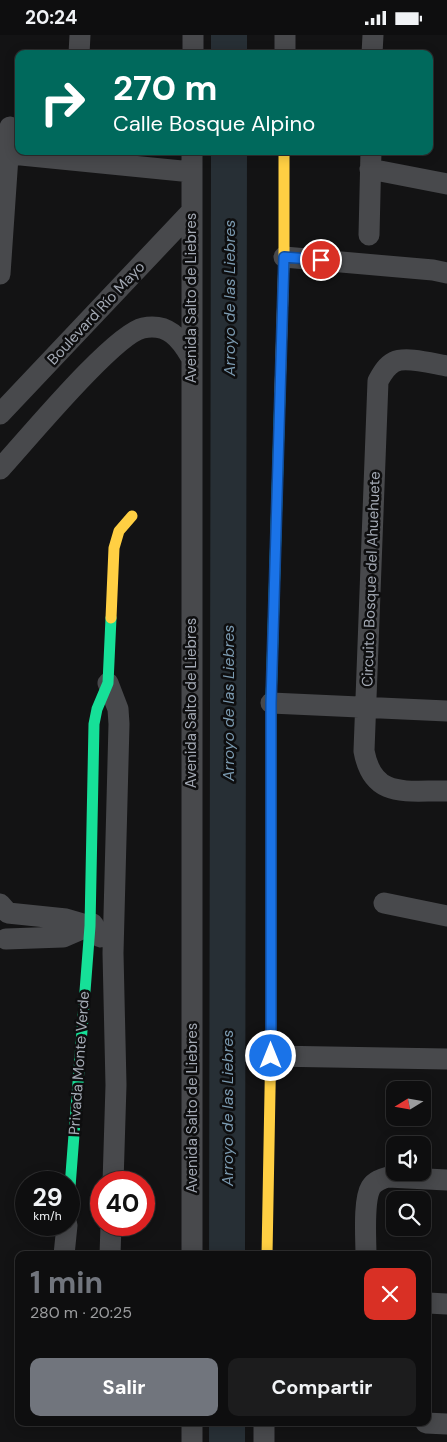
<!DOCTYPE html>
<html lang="es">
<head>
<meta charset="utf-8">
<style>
  :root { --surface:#0e0e0f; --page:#1c1c1d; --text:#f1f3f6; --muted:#9b9c9e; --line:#2e2e2f; --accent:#71757d }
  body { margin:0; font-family:"DM Sans",sans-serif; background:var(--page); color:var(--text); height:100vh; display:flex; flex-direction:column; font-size:19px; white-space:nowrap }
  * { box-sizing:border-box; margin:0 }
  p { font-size:16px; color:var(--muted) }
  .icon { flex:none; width:28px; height:28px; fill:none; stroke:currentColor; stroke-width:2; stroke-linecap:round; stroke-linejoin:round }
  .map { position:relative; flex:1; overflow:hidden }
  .drawer { position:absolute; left:15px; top:1216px; width:416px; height:175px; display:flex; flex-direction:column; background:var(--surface); border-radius:10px; box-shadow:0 2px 12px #0003,0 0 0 1px var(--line) }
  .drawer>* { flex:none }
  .guide { position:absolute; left:15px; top:15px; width:418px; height:105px; border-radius:10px; box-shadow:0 2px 12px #0003,0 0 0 1px var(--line); background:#00695c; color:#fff; overflow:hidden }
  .needle { width:32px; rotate:259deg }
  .tools { position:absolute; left:386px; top:1046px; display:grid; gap:10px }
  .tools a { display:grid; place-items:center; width:45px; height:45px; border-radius:10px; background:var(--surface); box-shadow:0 2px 12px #0003,0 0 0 1px var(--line); font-size:25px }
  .speed { position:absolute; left:15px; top:1136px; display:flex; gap:10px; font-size:25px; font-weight:700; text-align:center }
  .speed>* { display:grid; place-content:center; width:65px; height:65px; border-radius:50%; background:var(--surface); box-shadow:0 2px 12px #0003,0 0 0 1px var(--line); line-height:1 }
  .speed small { font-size:12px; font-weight:400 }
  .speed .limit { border:8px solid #d22; background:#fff; color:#111 }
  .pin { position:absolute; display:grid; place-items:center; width:42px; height:42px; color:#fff; margin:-21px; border:2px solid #fff; border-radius:50%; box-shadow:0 1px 5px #0007 }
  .me { position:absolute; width:55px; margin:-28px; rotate:0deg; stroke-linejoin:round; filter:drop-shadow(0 0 4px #0008) }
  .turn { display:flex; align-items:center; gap:18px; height:105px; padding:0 15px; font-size:22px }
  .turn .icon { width:65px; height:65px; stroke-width:2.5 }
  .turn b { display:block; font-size:35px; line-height:42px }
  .round { display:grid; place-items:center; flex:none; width:52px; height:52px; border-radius:10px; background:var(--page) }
  .head { display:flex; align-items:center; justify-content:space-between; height:85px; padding:0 15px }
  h1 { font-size:30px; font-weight:700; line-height:38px; color:var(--accent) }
  .cta { display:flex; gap:10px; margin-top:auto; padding:10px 15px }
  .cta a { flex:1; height:58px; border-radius:10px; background:var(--accent); color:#fff; font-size:20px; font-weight:700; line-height:58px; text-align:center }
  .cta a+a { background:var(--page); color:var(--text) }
  .status { display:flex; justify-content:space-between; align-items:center; height:35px; padding:0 25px; background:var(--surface); direction:ltr }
  .status svg { height:14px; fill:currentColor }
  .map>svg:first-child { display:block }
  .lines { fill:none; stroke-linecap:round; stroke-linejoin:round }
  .river { stroke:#272f35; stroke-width:36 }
  .street { stroke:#48494c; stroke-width:21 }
  .fast { stroke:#16e098; stroke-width:11 }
  .slow { stroke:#ffcf43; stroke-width:11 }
  .route-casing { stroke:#114b97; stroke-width:12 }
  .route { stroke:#1a73e8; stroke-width:9 }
  .labels { text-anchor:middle; stroke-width:5; stroke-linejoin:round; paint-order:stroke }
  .street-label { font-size:15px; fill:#a4aab5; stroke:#0e0e0f }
  .water-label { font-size:16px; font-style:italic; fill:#7b9ab0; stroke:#0e0e0f }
</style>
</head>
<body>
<div class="status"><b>20:24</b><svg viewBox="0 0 49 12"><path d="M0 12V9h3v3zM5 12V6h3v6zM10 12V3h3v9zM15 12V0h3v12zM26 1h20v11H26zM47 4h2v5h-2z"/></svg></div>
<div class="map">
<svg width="447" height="1407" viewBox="0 0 447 1407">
  <rect width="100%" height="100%" fill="#131314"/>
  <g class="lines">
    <!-- river -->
    <path class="river" d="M 229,19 L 229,0
      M 227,1220 L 229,116
      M 227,1407 L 227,1388"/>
    <!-- street -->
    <path class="street" d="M 79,19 L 80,0
      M 193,19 L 193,0
      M 285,19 L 285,0
      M 372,19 L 373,0
      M 192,116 L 192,1220
      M 0,118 L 192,137
      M 370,134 L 447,149
      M 369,200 L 371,116
      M 284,222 L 433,235 L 447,238
      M 0,239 L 10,92
      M 447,331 C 434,329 406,321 394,327 C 386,331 382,339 378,346 L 364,716 C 373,765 407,755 447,756
      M 0,379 L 192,176
      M 0,434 C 25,407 114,299 143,293 C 168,288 180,303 191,322
      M 108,648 L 118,674 L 119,689 L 113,918 L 116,1050 L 113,1148
      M 271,668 L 447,676
      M 384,868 L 447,881
      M 0,869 L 8,878 L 66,884 L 90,891 L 100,902
      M 6,904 L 63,902 L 93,889
      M 271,1021 L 447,1024
      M 64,1220 L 67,1190
      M 110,1220 L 111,1190
      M 366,1220 C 366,1204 363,1165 371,1152 C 375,1146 381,1144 388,1142 L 447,1145
      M 428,1268 L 447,1269
      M 192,1388 L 192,1407
      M 426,1388 L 447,1389
      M 264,1407 L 264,1388"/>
    <!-- fast -->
    <path class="fast" d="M 271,1002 L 271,668 L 280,357
      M 69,1165 L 90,891 L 94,689 L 97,674 L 108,648 L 111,583"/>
    <!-- slow -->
    <path class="slow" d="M 280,357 L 284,222 L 284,116
      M 111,583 L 114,513 L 119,496 L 132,481
      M 267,1220 L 271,1002"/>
  </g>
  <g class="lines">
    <defs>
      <path id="route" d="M 271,1021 L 271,668 L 284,222 L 321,225"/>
    </defs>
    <!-- route casing -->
    <use href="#route" class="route-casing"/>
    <!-- route -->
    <use href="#route" class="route"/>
  </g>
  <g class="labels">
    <!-- street labels -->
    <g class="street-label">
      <text transform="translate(191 263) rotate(-90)" y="5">Avenida Salto de Liebres</text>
      <text transform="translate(96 278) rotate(-47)" y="5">Boulevard Río Mayo</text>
      <text transform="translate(371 544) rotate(-88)" y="5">Circuito Bosque del Ahuehuete</text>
      <text transform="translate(191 668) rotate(-90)" y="5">Avenida Salto de Liebres</text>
      <text transform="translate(79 1028) rotate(-86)" y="5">Privada Monte Verde</text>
      <text transform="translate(192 1073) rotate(-90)" y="5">Avenida Salto de Liebres</text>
    </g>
    <!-- water labels -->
    <g class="water-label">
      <text transform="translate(229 263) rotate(-90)" y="6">Arroyo de las Liebres</text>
      <text transform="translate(228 668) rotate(-90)" y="6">Arroyo de las Liebres</text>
      <text transform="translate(227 1073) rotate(-90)" y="6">Arroyo de las Liebres</text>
    </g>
  </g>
</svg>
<div class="tools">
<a><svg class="needle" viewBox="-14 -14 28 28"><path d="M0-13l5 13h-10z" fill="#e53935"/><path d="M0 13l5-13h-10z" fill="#9b9c9e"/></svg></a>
<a><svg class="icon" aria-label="sound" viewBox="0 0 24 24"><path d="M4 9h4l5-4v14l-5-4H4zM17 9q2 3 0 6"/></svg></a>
<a><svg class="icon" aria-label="search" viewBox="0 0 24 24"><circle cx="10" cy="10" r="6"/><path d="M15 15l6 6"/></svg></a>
</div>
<div class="speed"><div>29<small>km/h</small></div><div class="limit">40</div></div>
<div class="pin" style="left:321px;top:225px;background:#d93025"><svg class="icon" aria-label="arrive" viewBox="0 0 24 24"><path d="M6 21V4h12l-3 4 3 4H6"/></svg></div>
<svg class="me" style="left:271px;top:1021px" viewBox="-20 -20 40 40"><circle r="17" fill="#1a73e8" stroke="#fff" stroke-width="3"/><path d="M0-11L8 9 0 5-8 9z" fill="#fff"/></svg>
<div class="guide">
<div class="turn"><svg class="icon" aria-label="right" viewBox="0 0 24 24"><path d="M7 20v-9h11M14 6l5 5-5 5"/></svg><div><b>270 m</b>Calle Bosque Alpino</div></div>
</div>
<section class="drawer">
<div class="head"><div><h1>1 min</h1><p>280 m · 20:25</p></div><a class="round" style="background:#d93025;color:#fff"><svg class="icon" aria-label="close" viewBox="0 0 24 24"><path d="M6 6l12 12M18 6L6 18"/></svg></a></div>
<div class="cta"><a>Salir</a><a>Compartir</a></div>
</section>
</div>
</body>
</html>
